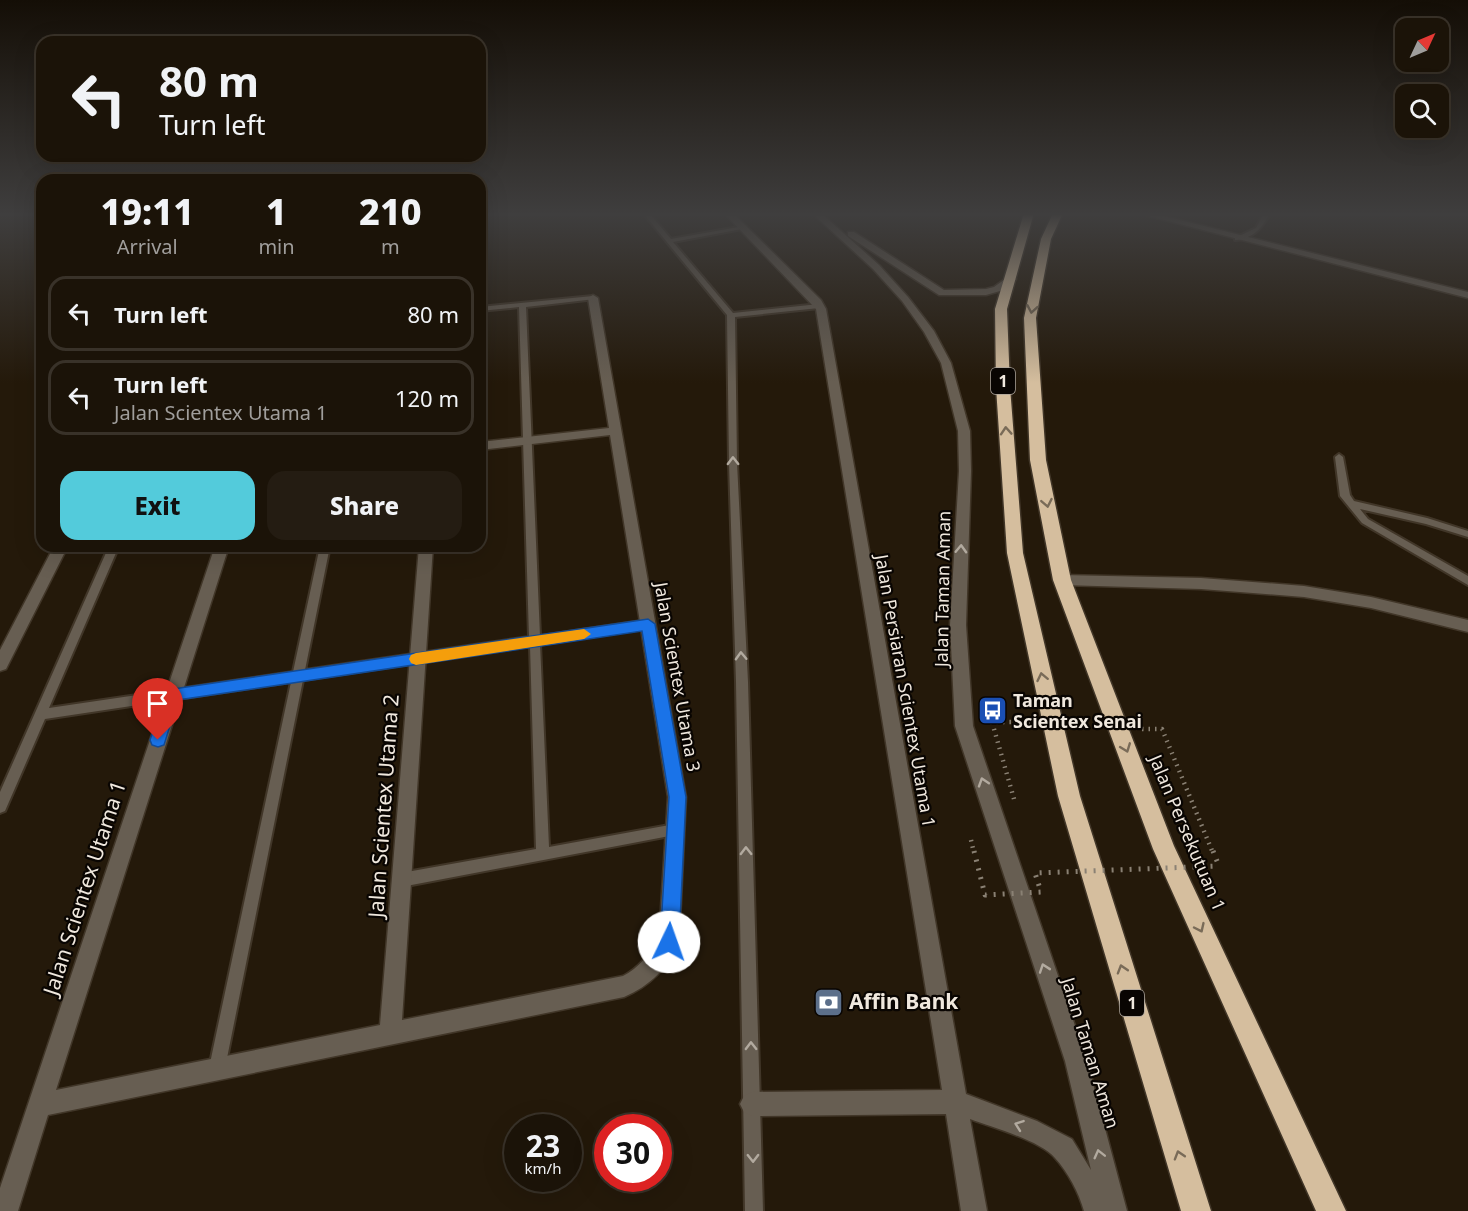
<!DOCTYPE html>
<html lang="en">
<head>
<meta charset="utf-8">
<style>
  :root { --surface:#1b1308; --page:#241c12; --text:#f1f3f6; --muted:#a09e9c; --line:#393229; --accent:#53cbdb }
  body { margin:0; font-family:"Noto Sans",sans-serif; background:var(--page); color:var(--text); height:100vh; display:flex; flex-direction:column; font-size:22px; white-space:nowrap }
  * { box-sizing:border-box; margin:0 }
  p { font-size:20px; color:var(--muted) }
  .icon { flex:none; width:33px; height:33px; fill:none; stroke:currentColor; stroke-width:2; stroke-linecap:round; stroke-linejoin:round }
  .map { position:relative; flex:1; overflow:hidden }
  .details { position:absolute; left:36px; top:174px; width:450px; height:378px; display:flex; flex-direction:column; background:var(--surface); border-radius:18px; box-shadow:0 6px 24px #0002,0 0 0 2px var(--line) }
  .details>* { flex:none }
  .hud { position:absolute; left:36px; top:36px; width:450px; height:126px; border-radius:18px; box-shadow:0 6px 24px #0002,0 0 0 2px var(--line); background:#1b1308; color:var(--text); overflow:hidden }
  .needle { width:39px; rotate:46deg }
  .buttons { position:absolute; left:1395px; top:18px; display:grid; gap:12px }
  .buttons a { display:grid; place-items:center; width:54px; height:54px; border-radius:12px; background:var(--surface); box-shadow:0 6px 24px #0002,0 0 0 2px var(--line); font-size:30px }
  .speed { position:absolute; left:504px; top:1114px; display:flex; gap:12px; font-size:30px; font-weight:700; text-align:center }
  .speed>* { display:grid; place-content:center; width:78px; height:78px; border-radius:50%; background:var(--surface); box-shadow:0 6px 24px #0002,0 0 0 2px var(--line); line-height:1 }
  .speed small { font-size:15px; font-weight:400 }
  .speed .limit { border:9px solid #d22; background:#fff; color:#111 }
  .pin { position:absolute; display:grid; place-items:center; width:51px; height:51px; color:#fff; margin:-62px -26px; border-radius:50% 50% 50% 0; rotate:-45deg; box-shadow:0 0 6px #0007 }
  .pin .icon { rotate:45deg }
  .me { position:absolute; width:66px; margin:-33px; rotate:3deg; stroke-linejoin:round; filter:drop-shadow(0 0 4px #0008) }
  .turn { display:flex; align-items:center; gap:21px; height:126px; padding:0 24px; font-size:27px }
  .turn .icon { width:78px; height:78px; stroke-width:2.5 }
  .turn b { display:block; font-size:42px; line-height:51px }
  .eta { display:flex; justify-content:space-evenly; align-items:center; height:102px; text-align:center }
  .eta b { font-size:36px; font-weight:800; line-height:42px }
  .button { display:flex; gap:12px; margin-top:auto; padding:12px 24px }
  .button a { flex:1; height:69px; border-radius:18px; background:var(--accent); color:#111; font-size:24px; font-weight:800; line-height:69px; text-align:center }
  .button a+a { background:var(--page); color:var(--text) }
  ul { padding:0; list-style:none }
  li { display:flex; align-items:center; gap:18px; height:75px; margin:0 12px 9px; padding:0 12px; border:3px solid var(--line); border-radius:18px }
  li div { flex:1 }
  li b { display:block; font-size:22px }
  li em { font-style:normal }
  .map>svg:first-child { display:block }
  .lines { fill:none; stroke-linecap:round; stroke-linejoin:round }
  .lane-casing { stroke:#413628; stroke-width:4 }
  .street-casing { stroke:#413628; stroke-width:3 }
  .highway-casing { stroke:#413628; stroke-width:3 }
  .path-far1 { stroke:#8a8174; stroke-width:4.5; stroke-dasharray:1.5 5; stroke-linecap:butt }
  .path { stroke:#8a8174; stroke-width:5; stroke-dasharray:2 7; stroke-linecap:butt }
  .lane { fill:#675e52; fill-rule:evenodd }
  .street { fill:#675e52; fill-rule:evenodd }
  .highway { fill:#d5be9e; fill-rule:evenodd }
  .path-bridge-far1 { stroke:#8a8174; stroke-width:4.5; stroke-dasharray:1.5 5; stroke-linecap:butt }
  .path-bridge { stroke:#8a8174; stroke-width:5; stroke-dasharray:2 7; stroke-linecap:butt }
  .oneway { stroke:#796b58 }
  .oneway2 { stroke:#b2aa9f }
  .route { fill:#1a73e8; stroke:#114b97; stroke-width:1.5 }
  .slow { fill:#f59e0b }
  .labels { text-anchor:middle; stroke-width:4.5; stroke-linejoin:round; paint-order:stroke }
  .shield { fill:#090502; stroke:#aba49c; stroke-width:1.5 }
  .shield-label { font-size:16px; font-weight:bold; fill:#f0e8de }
  .street-label { font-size:18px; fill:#f0e8de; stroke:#090502 }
  .poi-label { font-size:18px; font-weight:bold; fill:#f0e8de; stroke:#090502; text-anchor:start }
  .near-street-label { font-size:21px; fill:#f0e8de; stroke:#090502 }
  .near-poi-label { font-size:21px; font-weight:bold; fill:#f0e8de; stroke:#090502; text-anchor:start }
</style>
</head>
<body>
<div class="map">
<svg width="1468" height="1211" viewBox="0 0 1468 1211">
  <rect width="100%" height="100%" fill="#24190a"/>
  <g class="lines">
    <defs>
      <path id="lane" d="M 643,213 L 649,213 L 671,239 L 744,226 L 744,228 L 742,229 L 673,242 L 733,313 L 819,304 L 822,306 L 819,308 L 735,317 L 737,463 L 748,682 L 763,1211 L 745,1211 L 736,682 L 729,463 L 727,315 Z
        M 1264,213 L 1270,213 C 1262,228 1253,239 1235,240 L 1235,238 L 1256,228 Z
        M 593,296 L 596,298 L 595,299 L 526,307 L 540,636 L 648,620 L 652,621 L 653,624 L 652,627 L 648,628 L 540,644 L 549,847 L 675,824 L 680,826 L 682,830 L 680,834 L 401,887 L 396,885 L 394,880 L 396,875 L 401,873 L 536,849 L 530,646 L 303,680 L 225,1068 L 223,1074 L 217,1076 L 211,1074 L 209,1068 L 291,682 L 45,719 L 5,811 L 0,813 L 0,792 L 109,546 L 119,546 L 49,708 L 293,672 L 320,546 L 330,546 L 305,670 L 529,637 L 519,307 L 480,311 L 480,307 Z
        M 1339,454 L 1343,457 L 1350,495 L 1354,501 L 1427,518 L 1468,531 L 1468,537 L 1426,524 L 1360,509 L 1368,519 L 1468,576 L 1468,585 L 1362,523 L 1340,496 L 1335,457 Z"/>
      <path id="street" d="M 724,213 L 733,213 L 821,300 L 826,309 L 966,1094 L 1037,1121 L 1072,1139 L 1091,1170 L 1065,1061 L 955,726 L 950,625 L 959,471 L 958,431 L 941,363 L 924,332 L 902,301 L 873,269 L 812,213 L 821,213 L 879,265 L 908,297 L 934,331 L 951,363 L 970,431 L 971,471 L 966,625 L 973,726 L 1087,1061 L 1127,1211 L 1084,1211 C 1079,1193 1068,1172 1055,1158 C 1041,1141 992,1127 970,1119 L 987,1211 L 961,1211 L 946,1114 L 752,1116 L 744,1112 L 740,1104 L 744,1096 L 752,1092 L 942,1090 L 816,309 Z
        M 1137,213 L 1152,213 L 1468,292 L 1468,298 Z
        M 848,232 L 854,232 L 944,290 L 986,289 L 994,287 L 1008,277 L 1016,279 L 1000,291 L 986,295 L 939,295 L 848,236 Z
        M 593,295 L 598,298 L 686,797 L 679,942 C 668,968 650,986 624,997 L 48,1115 L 18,1211 L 0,1211 L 0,1188 L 215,546 L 229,546 L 56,1090 L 380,1025 L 419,546 L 433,546 L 402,1020 L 623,976 C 639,968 649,954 659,939 L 668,797 L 610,435 L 480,450 L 480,442 L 609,428 L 588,298 Z
        M 54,546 L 68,546 L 6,669 L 0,671 L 0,650 Z
        M 1062,575 L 1201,578 L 1304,586 L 1371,597 L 1468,620 L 1468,632 L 1371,608 L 1304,597 L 1201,589 L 1062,585 L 1055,580 Z"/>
      <path id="highway" d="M 1024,213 L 1034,213 L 1007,309 L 1010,387 L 1023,553 L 1080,796 L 1211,1211 L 1181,1211 L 1058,796 L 1007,553 L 996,387 L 995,309 Z
        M 1053,213 L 1063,213 L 1051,239 L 1036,318 L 1046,460 L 1071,580 L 1174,846 L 1346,1211 L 1316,1211 L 1153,849 L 1053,580 L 1030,460 L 1024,318 L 1041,239 Z"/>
    </defs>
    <!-- lane casing -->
    <use href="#lane" class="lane-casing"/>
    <!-- street casing -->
    <use href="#street" class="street-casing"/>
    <!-- highway casing -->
    <use href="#highway" class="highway-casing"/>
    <!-- path-far1 -->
    <path class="path-far1" d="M 1142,729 L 1162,729 L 1213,853
      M 1014,799 L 992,722 L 1030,722"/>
    <!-- path -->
    <path class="path" d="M 1213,851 L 1219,866"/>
    <!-- lane -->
    <use href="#lane" class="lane"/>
    <!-- street -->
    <use href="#street" class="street"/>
    <!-- highway -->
    <use href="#highway" class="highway"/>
    <!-- path-bridge-far1 -->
    <path class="path-bridge-far1" d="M 971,840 L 974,853"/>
    <!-- path-bridge -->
    <path class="path-bridge" d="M 974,851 L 985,895 L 1041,892 L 1035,873 L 1219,866"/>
  </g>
  <!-- one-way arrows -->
  <defs><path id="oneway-chevron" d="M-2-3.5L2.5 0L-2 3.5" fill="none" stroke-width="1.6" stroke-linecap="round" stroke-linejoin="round" transform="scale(1.5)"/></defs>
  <g class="oneway">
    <use href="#oneway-chevron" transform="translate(1032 309) rotate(100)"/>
    <use href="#oneway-chevron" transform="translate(1006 431) rotate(-94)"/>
    <use href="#oneway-chevron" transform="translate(1047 503) rotate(79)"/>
    <use href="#oneway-chevron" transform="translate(1042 677) rotate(-102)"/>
    <use href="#oneway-chevron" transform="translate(1126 748) rotate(69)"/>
    <use href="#oneway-chevron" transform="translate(1200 928) rotate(65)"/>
    <use href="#oneway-chevron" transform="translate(1122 969) rotate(-107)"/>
    <use href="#oneway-chevron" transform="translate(1179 1155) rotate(-107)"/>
  </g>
  <g class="oneway2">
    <use href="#oneway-chevron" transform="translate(733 461) rotate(-91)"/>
    <use href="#oneway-chevron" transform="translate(961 549) rotate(-88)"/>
    <use href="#oneway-chevron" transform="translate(741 656) rotate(-92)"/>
    <use href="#oneway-chevron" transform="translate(983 782) rotate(-108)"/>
    <use href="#oneway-chevron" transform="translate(746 851) rotate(-91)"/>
    <use href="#oneway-chevron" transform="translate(1044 968) rotate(-109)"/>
    <use href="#oneway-chevron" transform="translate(751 1046) rotate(-91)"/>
    <use href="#oneway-chevron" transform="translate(1019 1125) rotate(-160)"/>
    <use href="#oneway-chevron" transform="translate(1099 1154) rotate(-104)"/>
    <use href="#oneway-chevron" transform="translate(753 1158) rotate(89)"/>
  </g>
  <!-- sky -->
  <linearGradient id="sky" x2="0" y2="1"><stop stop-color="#140e06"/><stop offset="0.56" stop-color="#3f3e3e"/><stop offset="1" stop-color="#3f3e3e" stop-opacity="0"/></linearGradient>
  <rect width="1468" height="383" fill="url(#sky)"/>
  <!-- route -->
  <path class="route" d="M 648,619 L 655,624 L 686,797 L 679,942 L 676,949 L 669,952 L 663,949 L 660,942 L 669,797 L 642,631 L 178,700 L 164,745 L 158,747 L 152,745 L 150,740 L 165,695 L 167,690 L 173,689 Z"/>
  <!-- slow -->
  <path class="slow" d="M 584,629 L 591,634 L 584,639 L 416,665 L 411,663 L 409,659 L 411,655 L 416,653 Z"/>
  <!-- icons -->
  <defs>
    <symbol id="bus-square" viewBox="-11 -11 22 22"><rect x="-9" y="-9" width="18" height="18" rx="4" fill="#1a4fb4" stroke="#090502"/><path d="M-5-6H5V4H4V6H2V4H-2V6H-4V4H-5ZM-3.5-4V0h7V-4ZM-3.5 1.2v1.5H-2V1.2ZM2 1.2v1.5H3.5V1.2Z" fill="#fff"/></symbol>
    <symbol id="bank-square" viewBox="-11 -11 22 22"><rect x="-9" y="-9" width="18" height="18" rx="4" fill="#5c6f8a" stroke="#090502"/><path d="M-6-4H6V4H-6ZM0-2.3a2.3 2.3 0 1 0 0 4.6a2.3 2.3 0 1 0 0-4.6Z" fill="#fff"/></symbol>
  </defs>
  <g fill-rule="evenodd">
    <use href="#bus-square" x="976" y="694" width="33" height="33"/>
    <use href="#bank-square" x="812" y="986" width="33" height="33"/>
  </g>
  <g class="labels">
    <!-- shield labels -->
    <g class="shield">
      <rect x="991" y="368" width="24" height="26" rx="4.5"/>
      <rect x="1120" y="990" width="24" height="26" rx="4.5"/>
    </g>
    <g class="shield-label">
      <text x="1003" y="387">1</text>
      <text x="1132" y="1009">1</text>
    </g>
    <!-- street labels -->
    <g class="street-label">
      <text transform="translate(943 589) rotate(-89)" y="6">Jalan Taman Aman</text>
      <text transform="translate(677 677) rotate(80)" y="6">Jalan Scientex Utama 3</text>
      <text transform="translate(905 691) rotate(80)" y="6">Jalan Persiaran Scientex Utama 1</text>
      <text transform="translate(1187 833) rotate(67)" y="6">Jalan Persekutuan 1</text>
      <text transform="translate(1090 1053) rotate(73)" y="6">Jalan Taman Aman</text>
    </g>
    <!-- poi labels -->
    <g class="poi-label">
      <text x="1013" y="707">Taman<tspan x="1013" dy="21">Scientex Senai</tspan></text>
    </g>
    <!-- near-street labels -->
    <g class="near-street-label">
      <text transform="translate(384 806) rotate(-86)" y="7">Jalan Scientex Utama 2</text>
      <text transform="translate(85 888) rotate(-72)" y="7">Jalan Scientex Utama 1</text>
    </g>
    <!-- near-poi labels -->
    <g class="near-poi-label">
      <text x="849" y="1009">Affin Bank</text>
    </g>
  </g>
</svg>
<div class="buttons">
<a><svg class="needle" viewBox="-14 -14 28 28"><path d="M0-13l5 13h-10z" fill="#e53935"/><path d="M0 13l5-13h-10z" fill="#a09e9c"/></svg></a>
<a><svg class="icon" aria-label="search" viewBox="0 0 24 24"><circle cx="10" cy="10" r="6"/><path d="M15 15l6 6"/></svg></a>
</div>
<div class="speed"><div>23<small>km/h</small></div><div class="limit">30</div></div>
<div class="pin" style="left:158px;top:740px;background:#d93025"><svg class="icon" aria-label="arrive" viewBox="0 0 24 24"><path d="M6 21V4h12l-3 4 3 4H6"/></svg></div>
<svg class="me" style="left:669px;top:942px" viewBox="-20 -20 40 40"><circle r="19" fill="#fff"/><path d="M0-13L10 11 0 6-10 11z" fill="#1a73e8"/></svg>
<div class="hud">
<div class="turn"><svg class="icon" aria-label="left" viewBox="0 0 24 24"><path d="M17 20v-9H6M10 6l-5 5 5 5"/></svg><div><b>80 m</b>Turn left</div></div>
</div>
<section class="details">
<div class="eta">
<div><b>19:11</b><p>Arrival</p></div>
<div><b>1</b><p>min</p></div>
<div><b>210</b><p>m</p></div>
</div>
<ul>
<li><svg class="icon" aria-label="left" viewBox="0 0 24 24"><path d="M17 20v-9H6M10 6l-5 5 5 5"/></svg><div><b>Turn left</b></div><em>80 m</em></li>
<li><svg class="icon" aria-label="left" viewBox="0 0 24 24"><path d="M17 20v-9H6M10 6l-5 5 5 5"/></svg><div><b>Turn left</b><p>Jalan Scientex Utama 1</p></div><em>120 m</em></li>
</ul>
<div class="button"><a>Exit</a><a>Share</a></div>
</section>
</div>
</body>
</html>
